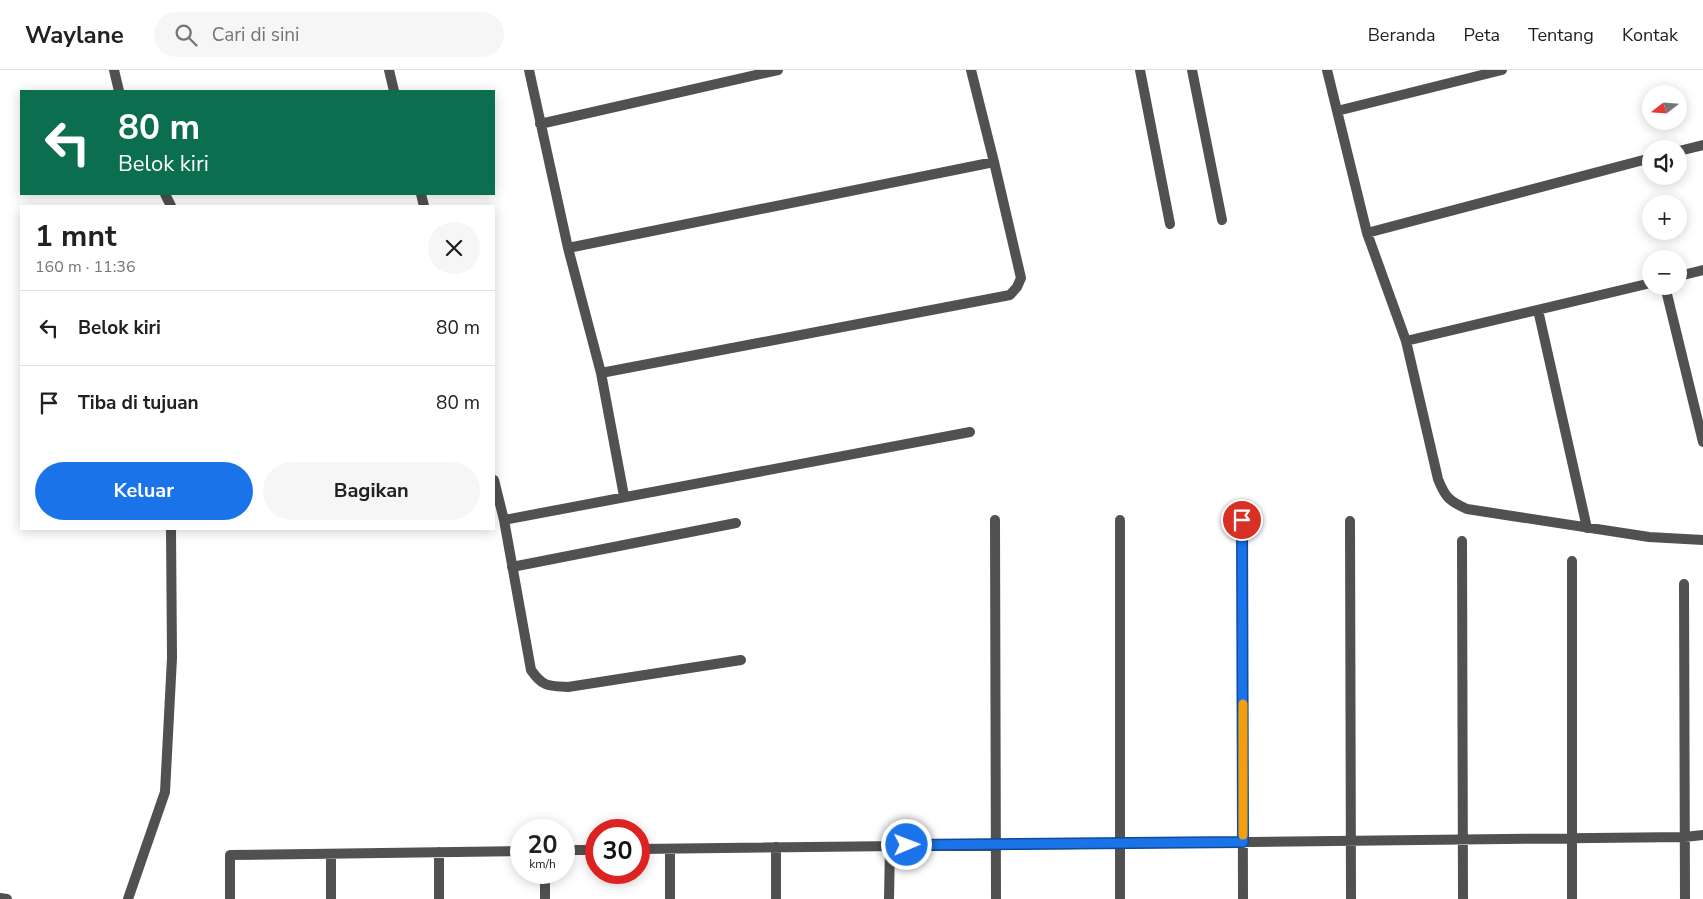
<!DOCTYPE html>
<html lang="id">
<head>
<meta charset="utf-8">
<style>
  :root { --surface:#fff; --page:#f6f6f6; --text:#202124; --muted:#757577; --line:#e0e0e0; --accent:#1a73e8 }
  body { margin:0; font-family:"Nunito Sans",sans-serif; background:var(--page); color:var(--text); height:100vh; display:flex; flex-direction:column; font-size:19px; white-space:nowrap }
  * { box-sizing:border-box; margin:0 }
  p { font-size:16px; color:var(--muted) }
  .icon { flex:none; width:28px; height:28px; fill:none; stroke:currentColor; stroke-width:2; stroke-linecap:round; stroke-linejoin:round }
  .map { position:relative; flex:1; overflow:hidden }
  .sheet { position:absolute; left:20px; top:135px; width:475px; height:325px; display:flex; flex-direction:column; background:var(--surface); border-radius:0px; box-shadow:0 2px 12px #0003 }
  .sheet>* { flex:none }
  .guide { position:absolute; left:20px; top:20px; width:475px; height:105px; border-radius:0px; box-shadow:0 2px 12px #0003; background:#0b6e4f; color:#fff; overflow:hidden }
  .needle { width:32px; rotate:253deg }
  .tools { position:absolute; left:1642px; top:15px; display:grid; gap:10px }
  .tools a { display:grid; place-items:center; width:45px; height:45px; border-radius:50%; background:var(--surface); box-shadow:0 2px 12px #0003; font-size:25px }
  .speed { position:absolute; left:510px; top:749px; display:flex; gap:10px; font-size:25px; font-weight:700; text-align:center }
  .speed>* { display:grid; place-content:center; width:65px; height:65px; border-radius:50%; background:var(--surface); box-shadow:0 2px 12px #0003; line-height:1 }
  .speed small { font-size:12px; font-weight:400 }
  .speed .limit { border:8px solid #d22; background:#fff; color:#111 }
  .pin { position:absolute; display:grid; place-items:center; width:42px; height:42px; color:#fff; margin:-21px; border:2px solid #fff; border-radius:50%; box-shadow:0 1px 5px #0007 }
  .me { position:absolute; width:55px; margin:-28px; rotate:89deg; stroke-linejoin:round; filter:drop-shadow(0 0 4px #0008) }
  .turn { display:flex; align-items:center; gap:18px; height:105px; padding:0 15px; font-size:22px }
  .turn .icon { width:65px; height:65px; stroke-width:2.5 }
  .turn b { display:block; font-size:35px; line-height:42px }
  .round { display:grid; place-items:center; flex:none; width:52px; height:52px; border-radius:26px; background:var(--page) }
  .headline { display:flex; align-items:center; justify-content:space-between; height:85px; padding:0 15px }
  h1 { font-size:30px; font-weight:700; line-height:38px }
  .button { display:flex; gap:10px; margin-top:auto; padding:10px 15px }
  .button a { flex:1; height:58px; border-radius:30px; background:var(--accent); color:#fff; font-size:20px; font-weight:700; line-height:58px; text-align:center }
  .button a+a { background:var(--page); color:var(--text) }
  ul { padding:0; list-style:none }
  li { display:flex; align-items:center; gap:15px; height:75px; padding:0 15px; border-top:1px solid var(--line) }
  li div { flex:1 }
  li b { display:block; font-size:19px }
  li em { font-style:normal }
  header { display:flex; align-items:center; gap:30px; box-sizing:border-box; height:70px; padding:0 25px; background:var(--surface); border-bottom:1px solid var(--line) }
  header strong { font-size:24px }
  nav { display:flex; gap:28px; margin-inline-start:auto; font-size:18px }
  .search { width:350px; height:45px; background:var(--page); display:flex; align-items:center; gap:12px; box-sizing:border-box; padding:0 18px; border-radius:28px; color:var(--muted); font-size:19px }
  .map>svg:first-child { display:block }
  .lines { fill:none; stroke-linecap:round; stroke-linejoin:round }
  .street { stroke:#515151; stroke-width:10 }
  .route-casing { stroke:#114b97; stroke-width:12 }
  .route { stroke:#1a73e8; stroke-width:9 }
  .slow { stroke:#f59e0b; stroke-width:9 }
</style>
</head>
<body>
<header>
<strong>Waylane</strong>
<div class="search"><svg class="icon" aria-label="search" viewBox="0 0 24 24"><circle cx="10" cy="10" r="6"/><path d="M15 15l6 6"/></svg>Cari di sini</div>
<nav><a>Beranda</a><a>Peta</a><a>Tentang</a><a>Kontak</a></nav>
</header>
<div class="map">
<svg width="1703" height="829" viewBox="0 0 1703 829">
  <rect width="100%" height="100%" fill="#fff"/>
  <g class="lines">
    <!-- street -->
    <path class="street" d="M 114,0 L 119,21
      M 389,0 L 394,21
      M 529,0 L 568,178 L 601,303 L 624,426
      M 1140,0 L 1170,154
      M 1192,0 L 1222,150
      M 1327,0 L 1367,163 L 1406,271 L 1438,409 C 1445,427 1449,431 1467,439 L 1649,467 L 1703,470
      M 1337,41 L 1502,0
      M 540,54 L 778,0
      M 1679,81 L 1703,75
      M 165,124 L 171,136
      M 421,124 L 424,136
      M 1367,163 L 1651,88
      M 568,178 L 994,92
      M 1679,206 L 1703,200
      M 1665,216 L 1703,372
      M 1538,240 L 1587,458
      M 1406,271 L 1651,213
      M 601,303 L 1010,225 L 1017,217 L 1021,208 L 994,92 L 971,0
      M 494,410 L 504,450 L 531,600 C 543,617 548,616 568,617 L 741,590
      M 504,450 L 970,362
      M 995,450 L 996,829
      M 1120,450 L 1120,829
      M 1242,450 L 1243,829
      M 1350,451 L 1351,829
      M 1462,471 L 1463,829
      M 1572,491 L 1572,829
      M 512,497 L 736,453
      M 1684,514 L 1685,829
      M 639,779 L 1685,767 L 1703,765
      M 564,780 L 596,780
      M 0,828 L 7,829
      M 128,829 L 165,722 L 172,588 L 171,459
      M 230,829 L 230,785 L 521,781
      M 331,829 L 331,784
      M 439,829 L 439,782
      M 545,829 L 545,802
      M 670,829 L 670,779
      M 776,829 L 776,777
      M 889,829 L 890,775"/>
  </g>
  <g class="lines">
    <defs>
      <path id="route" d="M 907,775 L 1243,772 L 1242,450"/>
    </defs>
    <!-- route casing -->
    <use href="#route" class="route-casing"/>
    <!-- route -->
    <use href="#route" class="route"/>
    <!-- slow -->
    <path class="slow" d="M 1243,634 L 1243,765"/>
  </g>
</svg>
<div class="tools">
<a><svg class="needle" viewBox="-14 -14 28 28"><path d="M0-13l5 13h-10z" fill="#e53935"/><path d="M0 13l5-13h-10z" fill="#757577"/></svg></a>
<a><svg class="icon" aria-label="sound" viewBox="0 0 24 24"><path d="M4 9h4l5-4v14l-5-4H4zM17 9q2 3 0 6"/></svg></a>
<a>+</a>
<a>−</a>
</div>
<div class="speed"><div>20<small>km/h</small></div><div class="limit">30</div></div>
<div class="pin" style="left:1242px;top:450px;background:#d93025"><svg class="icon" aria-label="arrive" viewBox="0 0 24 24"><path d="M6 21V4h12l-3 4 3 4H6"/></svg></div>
<svg class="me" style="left:907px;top:775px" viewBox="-20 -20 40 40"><circle r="17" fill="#1a73e8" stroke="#fff" stroke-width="3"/><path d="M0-11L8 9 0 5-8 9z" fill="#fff"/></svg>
<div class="guide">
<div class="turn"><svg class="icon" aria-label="left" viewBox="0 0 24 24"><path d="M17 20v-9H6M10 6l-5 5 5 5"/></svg><div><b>80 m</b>Belok kiri</div></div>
</div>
<section class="sheet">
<div class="headline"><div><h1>1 mnt</h1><p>160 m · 11:36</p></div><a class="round"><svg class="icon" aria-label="close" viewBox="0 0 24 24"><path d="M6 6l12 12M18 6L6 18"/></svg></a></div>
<ul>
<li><svg class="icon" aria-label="left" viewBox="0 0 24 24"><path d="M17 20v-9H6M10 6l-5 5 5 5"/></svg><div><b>Belok kiri</b></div><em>80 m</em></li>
<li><svg class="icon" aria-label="arrive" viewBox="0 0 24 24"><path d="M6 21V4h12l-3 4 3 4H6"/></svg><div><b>Tiba di tujuan</b></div><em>80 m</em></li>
</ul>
<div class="button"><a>Keluar</a><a>Bagikan</a></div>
</section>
</div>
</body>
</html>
